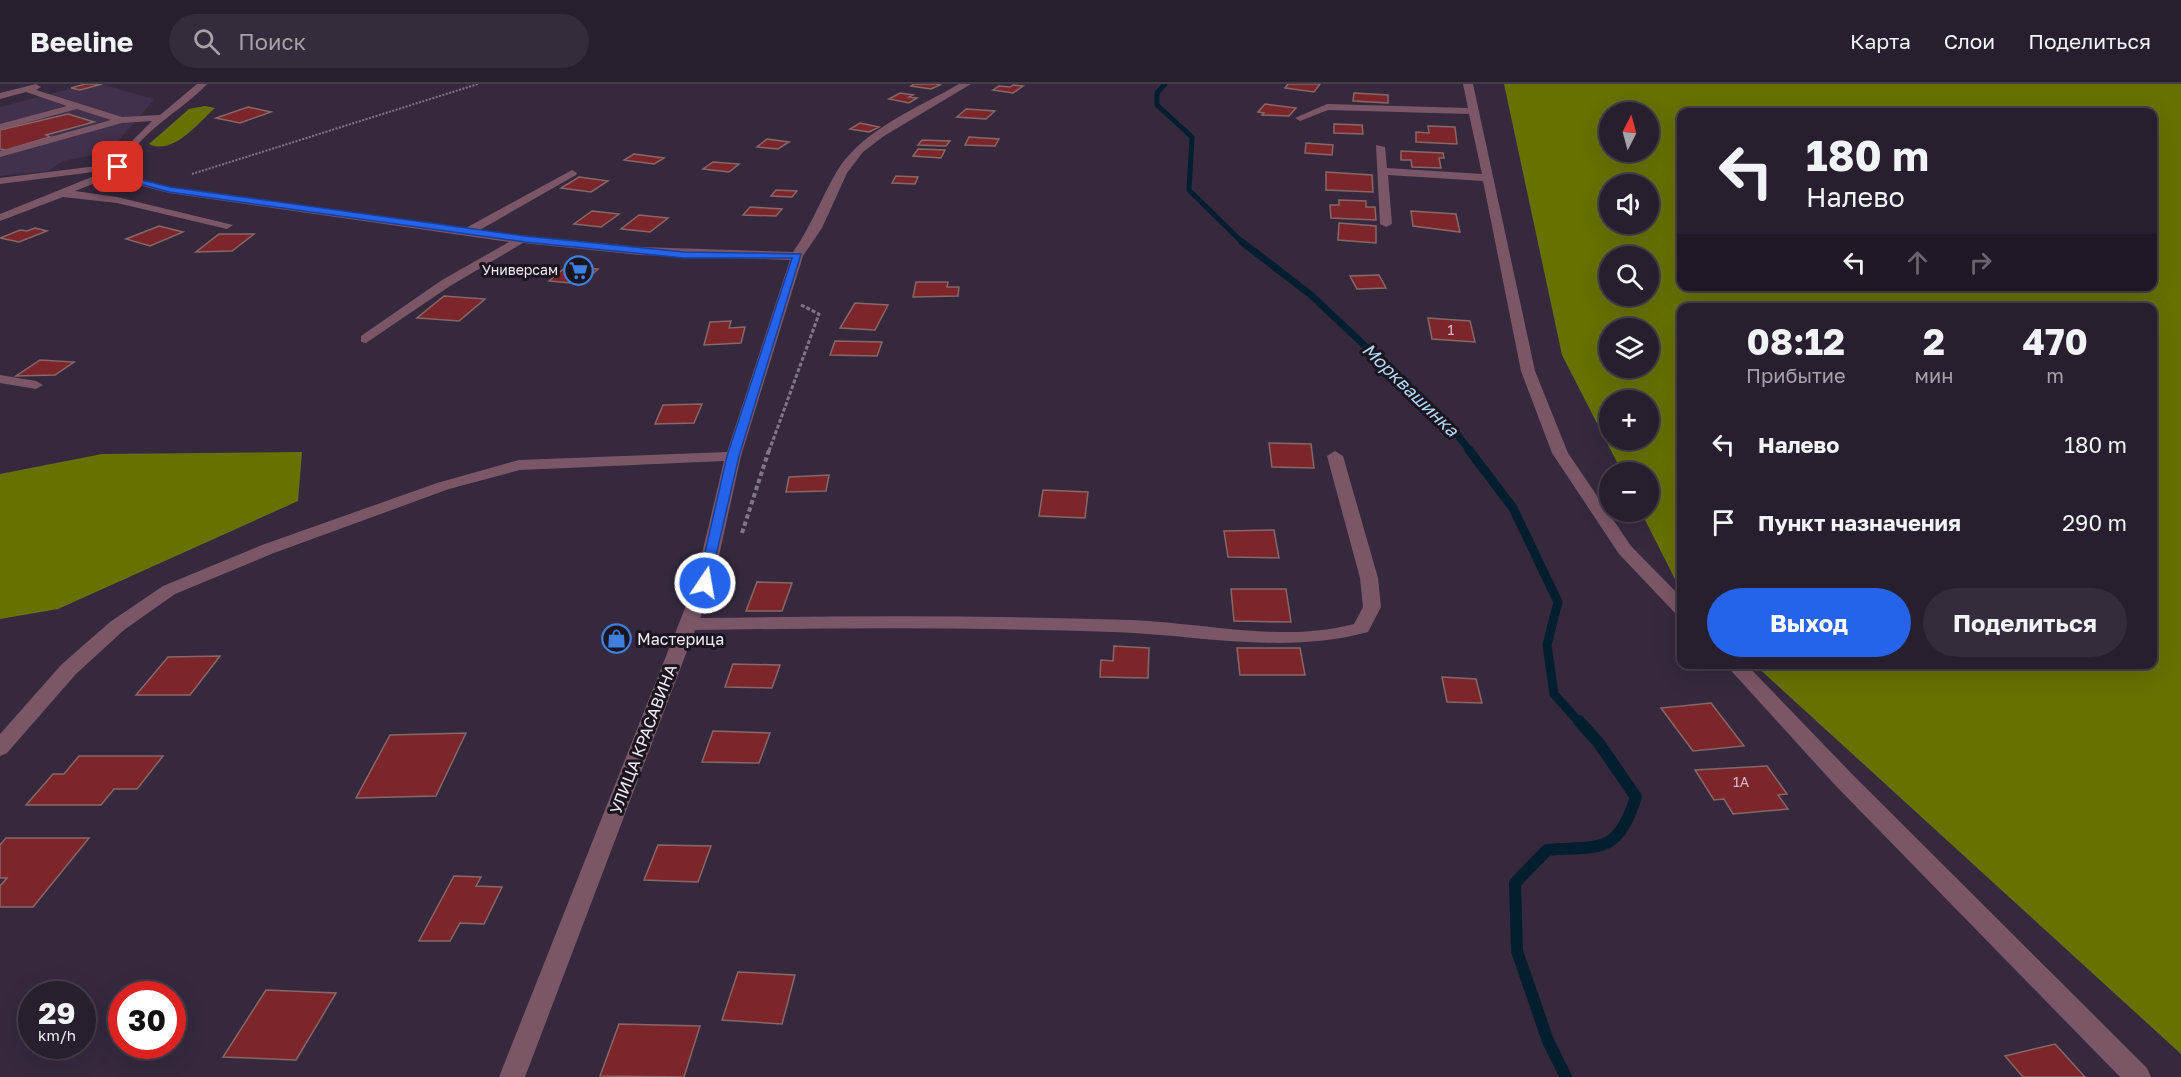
<!DOCTYPE html>
<html lang="ru">
<head>
<meta charset="utf-8">
<style>
  :root { --surface:#281f2e; --page:#342c3a; --text:#f1f3f6; --muted:#a5a2aa; --line:#443d4a; --accent:#2563eb }
  body { margin:0; font-family:"Golos Text",sans-serif; background:var(--page); color:var(--text); height:100vh; display:flex; flex-direction:column; font-size:22px; white-space:nowrap }
  * { box-sizing:border-box; margin:0 }
  p { font-size:20px; color:var(--muted) }
  .icon { flex:none; width:33px; height:33px; fill:none; stroke:currentColor; stroke-width:2; stroke-linecap:round; stroke-linejoin:round }
  .map { position:relative; flex:1; overflow:hidden }
  .panel { position:absolute; left:1677px; top:219px; width:480px; height:366px; display:flex; flex-direction:column; background:var(--surface); border-radius:12px; box-shadow:0 6px 24px #0002,0 0 0 2px var(--line) }
  .panel>* { flex:none }
  .banner { position:absolute; left:1677px; top:24px; width:480px; height:183px; border-radius:12px; box-shadow:0 6px 24px #0002,0 0 0 2px var(--line); background:#281f2e; color:var(--text); overflow:hidden }
  .needle { width:39px; rotate:6deg }
  .tools { position:absolute; left:1599px; top:18px; display:grid; gap:12px }
  .tools a { display:grid; place-items:center; width:60px; height:60px; border-radius:50%; background:var(--surface); box-shadow:0 6px 24px #0002,0 0 0 2px var(--line); font-size:30px }
  .speed { position:absolute; left:18px; top:897px; display:flex; gap:12px; font-size:30px; font-weight:700; text-align:center }
  .speed>* { display:grid; place-content:center; width:78px; height:78px; border-radius:50%; background:var(--surface); box-shadow:0 6px 24px #0002,0 0 0 2px var(--line); line-height:1 }
  .speed small { font-size:15px; font-weight:400 }
  .speed .limit { border:9px solid #d22; background:#fff; color:#111 }
  .pin { position:absolute; display:grid; place-items:center; width:51px; height:51px; color:#fff; margin:-26px; border-radius:12px; box-shadow:0 3px 9px #0006 }
  .me { position:absolute; width:66px; margin:-33px; rotate:12deg; stroke-linejoin:round; filter:drop-shadow(0 0 4px #0008) }
  .turn { display:flex; align-items:center; gap:21px; height:126px; padding:0 30px; font-size:27px }
  .turn .icon { width:78px; height:78px; stroke-width:2.5 }
  .turn b { display:block; font-size:42px; line-height:51px }
  .lanes { display:flex; align-items:center; height:57px; padding:0 30px; background:#0003; justify-content:center; gap:30px; direction:ltr }
  .lanes .off { opacity:.35 }
  .eta { display:flex; justify-content:space-evenly; align-items:center; height:102px; text-align:center }
  .eta b { font-size:36px; font-weight:700; line-height:42px }
  .primary-button { display:flex; gap:12px; margin-top:auto; padding:12px 30px }
  .primary-button a { flex:1; height:69px; border-radius:36px; background:var(--accent); color:#fff; font-size:24px; font-weight:700; line-height:69px; text-align:center }
  .primary-button a+a { background:var(--page); color:var(--text) }
  ul { padding:0; list-style:none }
  li { display:flex; align-items:center; gap:18px; height:78px; padding:0 30px }
  li div { flex:1 }
  li b { display:block; font-size:22px }
  li em { font-style:normal }
  header { display:flex; align-items:center; gap:36px; box-sizing:border-box; height:84px; padding:0 30px; background:var(--surface); border-bottom:2px solid var(--line) }
  header strong { font-size:28px }
  nav { display:flex; gap:33px; margin-inline-start:auto; font-size:21px }
  .search { width:420px; height:54px; background:var(--page); display:flex; align-items:center; gap:15px; box-sizing:border-box; padding:0 21px; border-radius:33px; color:var(--muted); font-size:22px }
  .map>svg:first-child { display:block }
  .built { fill:#41314c }
  .forest { fill:#667100; fill-rule:evenodd }
  .lines { fill:none; stroke-linecap:round; stroke-linejoin:round }
  .stream-far3 { stroke:#031e2f; stroke-width:5 }
  .stream-far2 { stroke:#031e2f; stroke-width:7 }
  .stream-far1 { stroke:#031e2f; stroke-width:9 }
  .stream { stroke:#031e2f; stroke-width:12 }
  .building { fill:#7c252b; stroke:#876867; stroke-width:1.5 }
  .path-far2 { stroke:#817688; stroke-width:2; stroke-dasharray:2 1.5; stroke-linecap:butt }
  .path-far1 { stroke:#817688; stroke-width:3; stroke-dasharray:4 2; stroke-linecap:butt }
  .path { stroke:#817688; stroke-width:4; stroke-dasharray:4.5 3; stroke-linecap:butt }
  .minor { fill:#7b5667; fill-rule:evenodd }
  .route { fill:#2563eb; stroke:#184099; stroke-width:1.5 }
  .labels { text-anchor:middle; stroke-width:6; stroke-linejoin:round; paint-order:stroke }
  .far-poi-label { font-size:14px; fill:#f2eaf8; stroke:#1a151e; text-anchor:end }
  .number-label { font-size:14px; fill:#d4b9c5 }
  .poi-label { font-size:16px; fill:#f2eaf8; stroke:#1a151e; text-anchor:start }
  .street-label { font-size:16px; fill:#f2eaf8; stroke:#1a151e }
  .water-label { font-size:18px; font-style:italic; fill:#b1d9f7; stroke:#1a151e }
</style>
</head>
<body>
<header>
<strong>Beeline</strong>
<div class="search"><svg class="icon" aria-label="search" viewBox="0 0 24 24"><circle cx="10" cy="10" r="6"/><path d="M15 15l6 6"/></svg>Поиск</div>
<nav><a>Карта</a><a>Слои</a><a>Поделиться</a></nav>
</header>
<div class="map">
<svg width="2181" height="993" viewBox="0 0 2181 993">
  <rect width="100%" height="100%" fill="#36293e"/>
  <!-- built -->
  <path class="built" d="M 89,0 L 101,0 L 154,15 L 109,68 L 63,77 L 48,87 L 0,92 L 0,23 Z"/>
  <!-- forest -->
  <path class="forest" d="M 1504,0 L 2181,0 L 2181,970 L 1755,581 L 2152,580 L 2152,224 L 1682,224 L 1681,507 L 1641,428 L 1648,428 L 1648,388 L 1622,388 L 1562,271 ZM 1610,28 L 1648,28 L 1648,68 L 1610,68 ZM 1682,28 L 2152,28 L 2152,202 L 1682,202 ZM 1610,100 L 1648,100 L 1648,140 L 1610,140 ZM 1610,172 L 1648,172 L 1648,212 L 1610,212 ZM 1610,244 L 1648,244 L 1648,284 L 1610,284 ZM 1610,316 L 1648,316 L 1648,356 L 1610,356 Z
    M 205,22 L 215,24 C 198,39 173,72 149,60 L 189,25 Z
    M 302,368 L 298,417 L 58,525 L 0,535 L 0,390 L 102,370 Z"/>
  <g class="lines">
    <!-- stream-far3 -->
    <path class="stream-far3" d="M 1165,0 L 1157,9 L 1157,21 L 1192,53 L 1189,106 L 1244,160"/>
    <!-- stream-far2 -->
    <path class="stream-far2" d="M 1242,158 L 1311,211 L 1453,345 L 1470,367"/>
    <!-- stream-far1 -->
    <path class="stream-far1" d="M 1469,366 L 1513,424 L 1558,518 L 1547,561 L 1554,610 L 1580,639"/>
    <!-- stream -->
    <path class="stream" d="M 1566,993 L 1548,957 L 1517,867 L 1515,799 L 1547,766 C 1601,762 1617,771 1636,713 L 1598,658 L 1579,637"/>
  </g>
  <!-- building -->
  <path class="building" d="M 85,0 L 102,0 L 80,6 L 71,4 Z
    M 914,0 L 936,0 L 940,1 L 931,5 L 911,2 Z
    M 1288,0 L 1320,0 L 1314,8 L 1285,4 Z
    M 1013,1 L 1023,2 L 1013,9 L 993,6 L 999,2 L 1010,3 Z
    M 900,9 L 913,11 L 909,13 L 917,14 L 909,19 L 889,15 Z
    M 1354,9 L 1388,11 L 1388,19 L 1353,17 Z
    M 1265,20 L 1296,24 L 1289,32 L 1262,31 L 1264,29 L 1258,28 Z
    M 248,23 L 271,28 L 240,39 L 216,34 Z
    M 966,25 L 995,27 L 986,35 L 957,33 Z
    M 68,30 L 94,38 L 46,51 L 50,53 L 6,66 L 0,65 L 0,46 Z
    M 860,39 L 879,43 L 869,48 L 850,45 Z
    M 1334,40 L 1362,41 L 1363,50 L 1334,49 Z
    M 1428,42 L 1455,43 L 1457,60 L 1416,58 L 1416,48 L 1429,49 Z
    M 969,53 L 999,55 L 995,62 L 965,61 Z
    M 767,55 L 789,58 L 778,65 L 757,63 Z
    M 922,56 L 950,57 L 946,62 L 918,61 Z
    M 1306,59 L 1333,61 L 1332,71 L 1305,69 Z
    M 918,65 L 945,66 L 941,74 L 913,72 Z
    M 1401,67 L 1443,69 L 1444,74 L 1439,74 L 1441,84 L 1412,83 L 1411,76 L 1401,76 Z
    M 634,70 L 664,74 L 654,80 L 624,76 Z
    M 713,78 L 739,80 L 729,88 L 703,85 Z
    M 1326,88 L 1372,91 L 1373,108 L 1326,106 Z
    M 896,92 L 918,93 L 915,100 L 892,99 Z
    M 579,93 L 608,97 L 591,108 L 561,104 Z
    M 776,106 L 797,107 L 792,113 L 771,112 Z
    M 1339,116 L 1366,117 L 1366,123 L 1375,123 L 1376,136 L 1331,134 L 1330,121 L 1339,121 Z
    M 750,123 L 782,125 L 776,132 L 743,131 Z
    M 592,127 L 619,130 L 601,143 L 574,140 Z
    M 1411,127 L 1456,130 L 1460,148 L 1413,142 Z
    M 639,131 L 668,134 L 650,148 L 621,145 Z
    M 1339,139 L 1376,142 L 1376,159 L 1338,156 Z
    M 159,142 L 183,148 L 150,162 L 126,155 Z
    M 35,144 L 47,147 L 19,158 L 0,154 L 20,146 L 27,147 Z
    M 219,150 L 254,150 L 232,167 L 196,168 Z
    M 567,182 L 598,185 L 581,200 L 549,197 Z
    M 1379,191 L 1386,204 L 1357,205 L 1350,192 Z
    M 916,198 L 948,198 L 947,203 L 959,203 L 958,212 L 913,213 Z
    M 444,212 L 485,215 L 459,237 L 417,234 Z
    M 855,219 L 888,221 L 875,246 L 840,244 Z
    M 1428,234 L 1470,237 L 1475,258 L 1432,255 Z
    M 731,237 L 729,244 L 745,243 L 741,259 L 704,261 L 710,238 Z
    M 835,257 L 882,258 L 877,272 L 830,271 Z
    M 40,276 L 74,278 L 55,291 L 16,292 Z
    M 702,320 L 694,339 L 655,340 L 663,321 Z
    M 1269,359 L 1311,360 L 1314,384 L 1272,383 Z
    M 829,391 L 826,407 L 786,408 L 789,393 Z
    M 1043,406 L 1088,408 L 1085,434 L 1039,432 Z
    M 1274,446 L 1279,474 L 1228,473 L 1224,447 Z
    M 757,498 L 792,499 L 782,527 L 746,527 Z
    M 1231,505 L 1286,505 L 1291,538 L 1234,537 Z
    M 1114,562 L 1149,564 L 1148,594 L 1100,593 L 1101,576 L 1113,577 Z
    M 1237,564 L 1300,564 L 1305,591 L 1240,591 Z
    M 220,572 L 190,611 L 136,611 L 168,573 Z
    M 733,580 L 780,581 L 772,604 L 725,603 Z
    M 1442,593 L 1476,595 L 1482,619 L 1447,618 Z
    M 1711,619 L 1744,662 L 1693,667 L 1661,624 Z
    M 713,647 L 770,649 L 759,679 L 702,678 Z
    M 466,649 L 436,712 L 356,714 L 390,651 Z
    M 79,672 L 163,672 L 137,705 L 114,705 L 101,721 L 26,721 L 53,690 L 64,690 Z
    M 1767,682 L 1787,710 L 1778,711 L 1788,725 L 1733,730 L 1724,715 L 1714,716 L 1695,686 Z
    M 6,754 L 89,754 L 33,823 L 0,823 L 0,802 L 7,794 L 0,794 L 0,761 Z
    M 658,761 L 711,762 L 698,798 L 644,796 Z
    M 454,792 L 481,793 L 476,802 L 502,803 L 484,840 L 460,839 L 450,857 L 419,857 Z
    M 738,888 L 795,891 L 782,940 L 722,936 Z
    M 266,906 L 336,909 L 296,976 L 223,973 Z
    M 619,940 L 700,942 L 684,993 L 600,992 Z
    M 2055,960 L 2085,993 L 2023,993 L 2005,972 Z"/>
  <g class="lines">
    <!-- path-far2 -->
    <path class="path-far2" d="M 192,90 L 478,0"/>
    <!-- path-far1 -->
    <path class="path-far1" d="M 769,367 L 819,230 L 801,221"/>
    <!-- path -->
    <path class="path" d="M 742,449 L 769,366"/>
    <!-- minor -->
    <path class="minor" d="M 36,0 L 41,3 L 36,6 L 122,33 L 160,31 L 197,0 L 207,0 C 184,26 132,51 125,85 L 139,95 L 169,103 L 464,145 L 572,86 L 577,89 L 576,91 L 478,147 L 640,163 L 793,168 C 811,143 821,114 837,87 C 863,45 918,24 959,0 L 971,0 L 884,52 L 863,68 L 847,89 L 822,144 L 803,172 L 741,372 L 713,499 L 700,534 C 844,532 988,531 1132,536 C 1205,539 1282,559 1354,540 L 1363,523 L 1360,494 L 1327,372 L 1335,367 L 1343,372 L 1378,494 L 1381,523 L 1368,548 C 1284,571 1199,551 1114,548 C 975,543 835,544 695,546 L 525,993 L 499,993 L 695,499 L 724,377 L 520,386 L 449,405 L 274,469 L 175,510 L 124,546 L 76,590 L 7,669 L 0,672 L 0,650 L 62,580 L 110,538 L 163,502 L 262,461 L 437,399 L 519,376 L 727,368 L 790,176 L 640,171 L 523,159 L 450,202 L 366,259 L 361,258 L 361,252 L 442,196 L 509,158 L 169,109 L 131,99 L 118,90 L 75,107 L 117,113 L 233,141 L 227,145 L 117,119 L 63,113 L 0,137 L 0,130 L 114,84 L 125,64 L 152,37 L 122,39 L 0,73 L 0,67 L 111,36 L 77,25 L 0,46 L 0,40 L 67,22 L 26,8 L 0,15 L 0,9 Z
      M 1463,0 L 1473,0 L 1535,287 L 1568,369 L 1631,462 L 1682,514 L 1682,531 L 1675,529 L 1619,470 L 1552,369 L 1521,287 L 1483,97 L 1388,91 L 1392,140 L 1386,143 L 1380,140 L 1376,61 L 1385,63 L 1387,84 L 1482,90 L 1469,30 L 1328,26 L 1300,37 L 1295,34 L 1327,20 L 1468,24 Z
      M 105,81 L 109,82 L 109,86 L 0,100 L 0,94 Z
      M 0,291 L 36,297 L 43,301 L 36,305 L 0,299 Z
      M 1725,580 L 1746,580 L 1851,689 L 2147,984 L 2151,993 L 2120,993 L 1835,701 Z"/>
  </g>
  <!-- route -->
  <path class="route" d="M 118,81 L 138,95 L 170,103 L 525,152 L 684,168 L 801,170 L 739,372 L 709,502 L 700,502 L 698,499 L 727,372 L 792,174 L 684,174 L 525,158 L 169,108 L 133,98 L 115,85 Z"/>
  <!-- icons -->
  <defs>
    <symbol id="supermarket-ring" viewBox="-11 -11 22 22"><circle r="9.5" fill="#1a151e" stroke="#3f7fe0" stroke-width="1.5"/><path d="M-6-5.5h2.5l.6 2H6L4.5 2H-2.5L-4.4-4H-6ZM-1.5 3.2a1.3 1.3 0 1 0 .1 0ZM3 3.2a1.3 1.3 0 1 0 .1 0Z" fill="#3f7fe0"/></symbol>
    <symbol id="shop-ring" viewBox="-11 -11 22 22"><circle r="9.5" fill="#1a151e" stroke="#3f7fe0" stroke-width="1.5"/><path d="M-5-2.5h2.3a2.7 3.5 0 0 1 5.4 0H5L5.5 6h-11ZM-1.5-2.5h3a1.5 2.3 0 0 0-3 0Z" fill="#3f7fe0"/></symbol>
  </defs>
  <g fill-rule="evenodd">
    <use href="#supermarket-ring" x="562" y="170" width="33" height="33"/>
    <use href="#shop-ring" x="600" y="538" width="33" height="33"/>
  </g>
  <g class="labels">
    <!-- far-poi labels -->
    <g class="far-poi-label">
      <text x="558" y="191">Универсам</text>
    </g>
    <!-- number labels -->
    <g class="number-label">
      <text x="1451" y="251">1</text>
      <text x="1741" y="703">1А</text>
    </g>
    <!-- poi labels -->
    <g class="poi-label">
      <text x="637" y="561">Мастерица</text>
    </g>
    <!-- street labels -->
    <g class="street-label">
      <text transform="translate(643 655) rotate(-69)" y="6">УЛИЦА КРАСАВИНА</text>
    </g>
    <!-- water labels -->
    <g class="water-label">
      <text transform="translate(1410 306) rotate(44)" y="6">Морквашинка</text>
    </g>
  </g>
</svg>
<div class="tools">
<a><svg class="needle" viewBox="-14 -14 28 28"><path d="M0-13l5 13h-10z" fill="#e53935"/><path d="M0 13l5-13h-10z" fill="#a5a2aa"/></svg></a>
<a><svg class="icon" aria-label="sound" viewBox="0 0 24 24"><path d="M4 9h4l5-4v14l-5-4H4zM17 9q2 3 0 6"/></svg></a>
<a><svg class="icon" aria-label="search" viewBox="0 0 24 24"><circle cx="10" cy="10" r="6"/><path d="M15 15l6 6"/></svg></a>
<a><svg class="icon" aria-label="layers" viewBox="0 0 24 24"><path d="M12 4l9 5-9 5-9-5zM3 14l9 5 9-5"/></svg></a>
<a>+</a>
<a>−</a>
</div>
<div class="speed"><div>29<small>km/h</small></div><div class="limit">30</div></div>
<div class="pin" style="left:118px;top:83px;background:#d93025"><svg class="icon" aria-label="arrive" viewBox="0 0 24 24"><path d="M6 21V4h12l-3 4 3 4H6"/></svg></div>
<svg class="me" style="left:705px;top:499px" viewBox="-20 -20 40 40"><circle r="17" fill="#2563eb" stroke="#fff" stroke-width="3"/><path d="M0-11L8 9 0 5-8 9z" fill="#fff"/></svg>
<div class="banner">
<div class="turn"><svg class="icon" aria-label="left" viewBox="0 0 24 24"><path d="M17 20v-9H6M10 6l-5 5 5 5"/></svg><div><b>180 m</b>Налево</div></div>
<div class="lanes"><svg class="icon" aria-label="left" viewBox="0 0 24 24"><path d="M17 20v-9H6M10 6l-5 5 5 5"/></svg><svg class="icon off" aria-label="ahead" viewBox="0 0 24 24"><path d="M12 20V5M6 11l6-6 6 6"/></svg><svg class="icon off" aria-label="right" viewBox="0 0 24 24"><path d="M7 20v-9h11M14 6l5 5-5 5"/></svg></div>
</div>
<section class="panel">
<div class="eta">
<div><b>08:12</b><p>Прибытие</p></div>
<div><b>2</b><p>мин</p></div>
<div><b>470</b><p>m</p></div>
</div>
<ul>
<li><svg class="icon" aria-label="left" viewBox="0 0 24 24"><path d="M17 20v-9H6M10 6l-5 5 5 5"/></svg><div><b>Налево</b></div><em>180 m</em></li>
<li><svg class="icon" aria-label="arrive" viewBox="0 0 24 24"><path d="M6 21V4h12l-3 4 3 4H6"/></svg><div><b>Пункт назначения</b></div><em>290 m</em></li>
</ul>
<div class="primary-button"><a>Выход</a><a>Поделиться</a></div>
</section>
</div>
</body>
</html>
